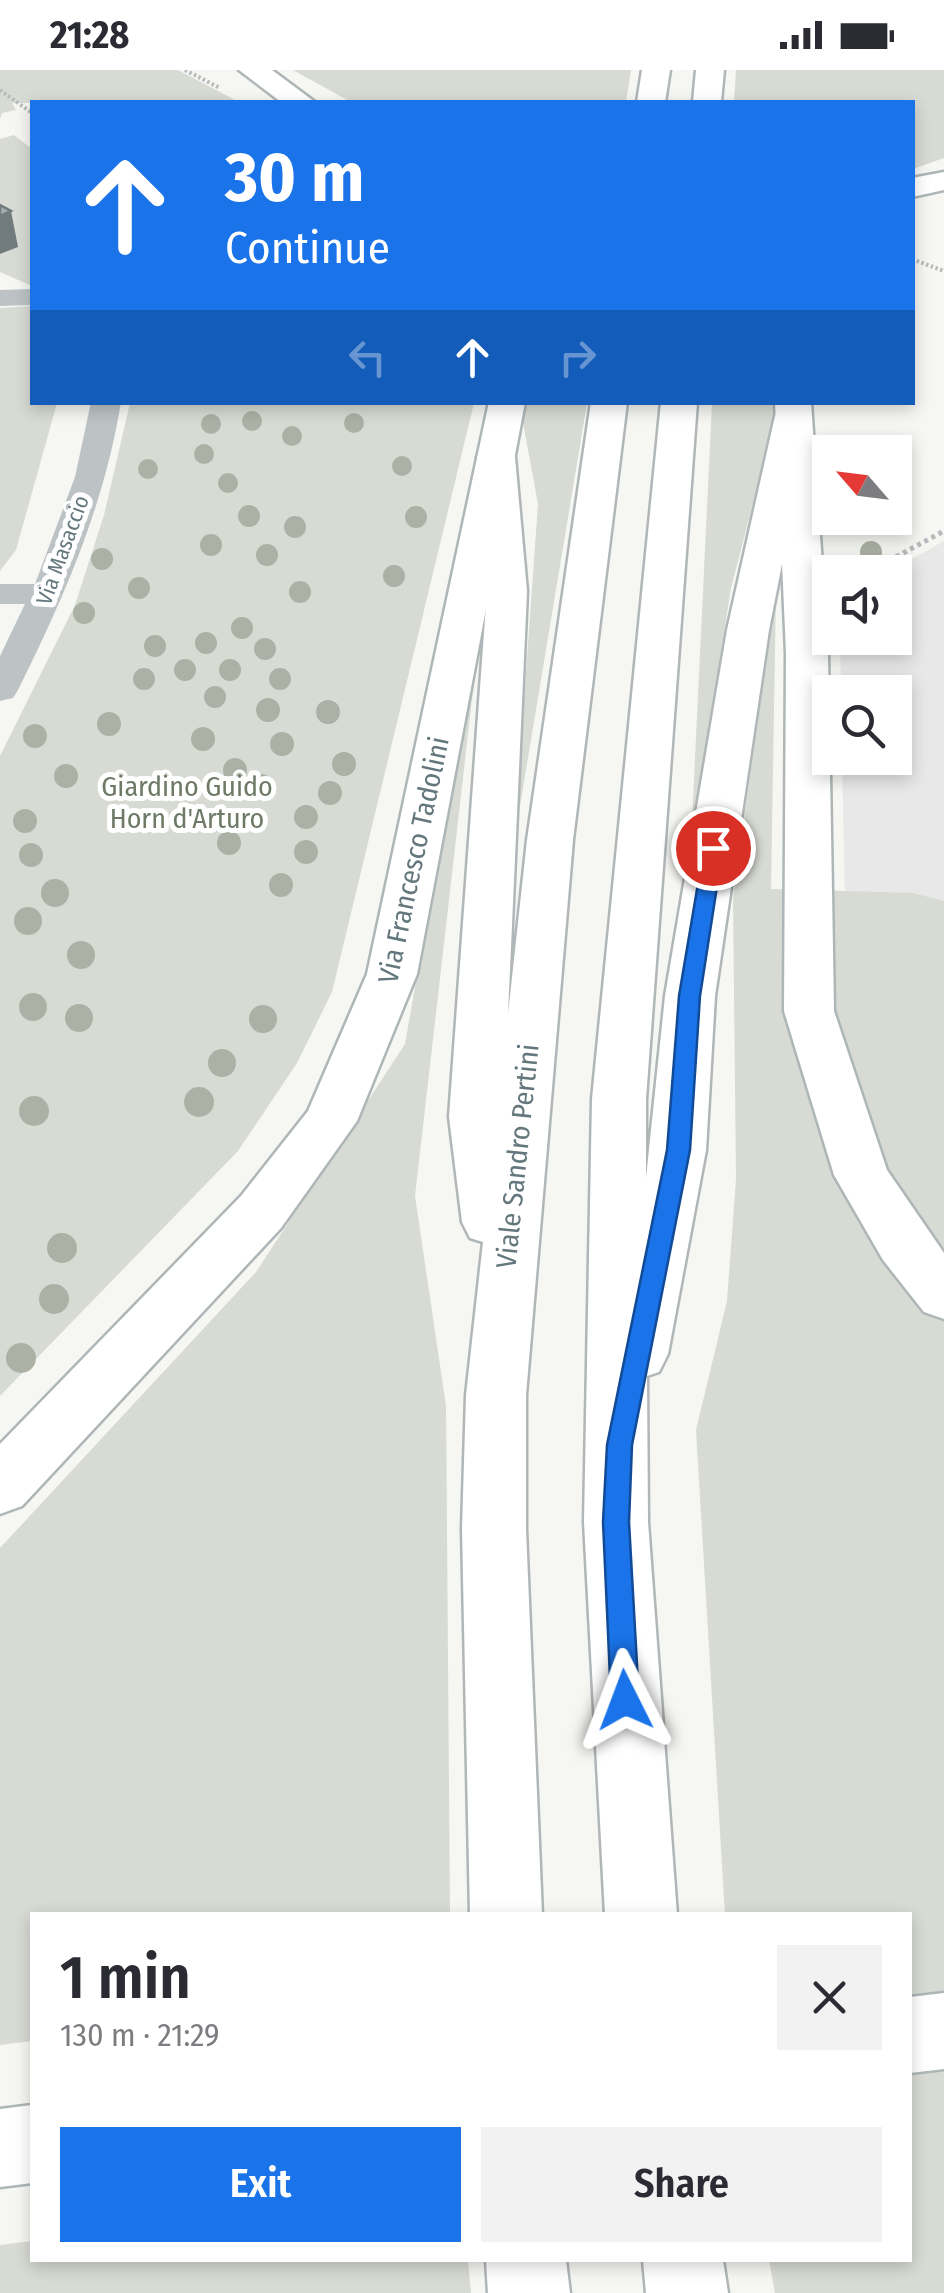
<!DOCTYPE html>
<html lang="en">
<head>
<meta charset="utf-8">
<style>
  :root { --surface:#fff; --page:#f2f2f3; --text:#2b2b33; --muted:#7c7c81; --accent:#1a73e8 }
  body { margin:0; font-family:"Fira Sans Condensed",sans-serif; background:var(--page); color:var(--text); height:100vh; display:flex; flex-direction:column; font-size:38px; white-space:nowrap }
  * { box-sizing:border-box; margin:0 }
  p { font-size:32px; color:var(--muted) }
  .icon { flex:none; width:55px; height:55px; fill:none; stroke:currentColor; stroke-width:2; stroke-linecap:round; stroke-linejoin:round }
  .map { position:relative; flex:1; overflow:hidden }
  .drawer { position:absolute; left:30px; top:1842px; width:882px; height:350px; display:flex; flex-direction:column; background:var(--surface); border-radius:0px; box-shadow:0 5px 15px #0003 }
  .drawer>* { flex:none }
  .hud { position:absolute; left:30px; top:30px; width:885px; height:305px; border-radius:0px; box-shadow:0 5px 15px #0003; background:#1a73e8; color:#fff; overflow:hidden }
  .needle { width:65px; rotate:298deg }
  .fabs { position:absolute; left:812px; top:365px; display:grid; gap:20px }
  .fabs a { display:grid; place-items:center; width:100px; height:100px; border-radius:0px; background:var(--surface); box-shadow:0 5px 15px #0003; font-size:50px }
  .pin { position:absolute; display:grid; place-items:center; width:85px; height:85px; color:#fff; margin:-42px; border:5px solid #fff; border-radius:50%; box-shadow:0 2px 10px #0007 }
  .me { position:absolute; width:110px; margin:-55px; rotate:357deg; stroke-linejoin:round; filter:drop-shadow(0 0 8px #0008) }
  .turn { display:flex; align-items:center; gap:35px; height:210px; padding:0 30px; font-size:45px }
  .turn .icon { width:130px; height:130px; stroke-width:2.5 }
  .turn b { display:block; font-size:70px; line-height:85px }
  .lanes { display:flex; align-items:center; height:95px; padding:0 30px; background:#0003; justify-content:center; gap:50px; direction:ltr }
  .lanes .off { opacity:.35 }
  .round { display:grid; place-items:center; flex:none; width:105px; height:105px; border-radius:0px; background:var(--page) }
  .headline { display:flex; align-items:center; justify-content:space-between; height:170px; padding:0 30px }
  h1 { font-size:60px; font-weight:600; line-height:75px }
  .primary-button { display:flex; gap:20px; margin-top:auto; padding:20px 30px }
  .primary-button a { flex:1; height:115px; border-radius:0px; background:var(--accent); color:#fff; font-size:40px; font-weight:600; line-height:115px; text-align:center }
  .primary-button a+a { background:var(--page); color:var(--text) }
  .status { display:flex; justify-content:space-between; align-items:center; height:70px; padding:0 50px; background:var(--surface); direction:ltr }
  .status svg { height:28px; fill:currentColor }
  .map>svg:first-child { display:block }
  .built { fill:#e7e8e7 }
  .green { fill:#d7dbd3 }
  .lines { fill:none; stroke-linecap:round; stroke-linejoin:round }
  .secondary-casing { stroke:#aeb6b8; stroke-width:5 }
  .highway-casing { stroke:#b1b6b8; stroke-width:5 }
  .path-far1 { stroke:#b6babc; stroke-width:4; stroke-dasharray:2.5 2.5; stroke-linecap:butt }
  .path { stroke:#b6babc; stroke-width:5; stroke-dasharray:4 4; stroke-linecap:butt }
  .street { fill:#bdc3c5; fill-rule:evenodd }
  .secondary { fill:#fff; fill-rule:evenodd }
  .highway { fill:#fff; fill-rule:evenodd }
  .tree { fill:#abb2a5 }
  .shaded-wall { fill:#717a7c }
  .building { fill:#a2aeb1; stroke:#717a7c; stroke-width:2.5 }
  .route { fill:#1a73e8; stroke:#114b97; stroke-width:2.5 }
  .labels { text-anchor:middle; stroke-width:10; stroke-linejoin:round; paint-order:stroke }
  .far-street-label { font-size:22px; fill:#63777d; stroke:#fff }
  .park-label { font-size:28px; fill:#6e7a66; stroke:#fff }
  .street-label { font-size:28px; fill:#63777d; stroke:#fff }
</style>
</head>
<body>
<div class="status"><b>21:28</b><svg viewBox="0 0 49 12"><path d="M0 12V9h3v3zM5 12V6h3v6zM10 12V3h3v9zM15 12V0h3v12zM26 1h20v11H26zM47 4h2v5h-2z"/></svg></div>
<div class="map">
<svg width="944" height="2223" viewBox="0 0 944 2223">
  <rect width="100%" height="100%" fill="#f6f6f3"/>
  <!-- built -->
  <path class="built" d="M 944,471 L 944,1049 L 847,924 L 842,688 L 895,688 L 895,622 L 841,622 L 840,568 L 895,568 L 895,502 L 888,502 Z"/>
  <!-- green -->
  <path class="green" d="M 0,0 L 178,0 L 239,32 L 12,33 L 16,40 L 2,43 L 0,49 Z
    M 293,0 L 631,0 L 626,32 L 351,32 Z
    M 736,0 L 944,0 L 944,88 L 913,99 L 912,32 L 734,32 Z
    M 14,65 L 32,79 L 32,216 L 0,202 L 0,184 L 17,177 L 0,168 L 0,69 Z
    M 32,236 L 32,332 L 57,333 L 16,480 L 0,501 L 0,238 Z
    M 130,333 L 474,333 L 332,922 L 297,993 L 238,1081 L 0,1326 L 0,686 L 75,535 L 104,445 Z
    M 526,333 L 587,333 L 514,772 L 538,434 L 522,347 Z
    M 712,333 L 779,333 L 731,518 L 691,772 Z
    M 485,516 L 415,1126 L 446,1336 L 450,1845 L 32,1845 L 32,1971 L 0,1975 L 0,1478 L 256,1202 L 405,974 Z
    M 776,519 L 771,819 L 913,823 L 944,831 L 944,2223 L 775,2223 L 769,2190 L 910,2190 L 910,1845 L 725,1845 L 696,1360 L 727,1231 L 736,1109 L 733,829 Z
    M 32,2171 L 32,2190 L 468,2190 L 471,2223 L 0,2223 L 0,2175 Z"/>
  <g class="lines">
    <defs>
      <path id="secondary" d="M 239,0 L 272,0 L 315,32 L 281,32 Z
        M 944,102 L 944,120 L 912,127 L 912,108 Z
        M 489,332 L 525,332 L 417,904 L 357,1051 L 281,1158 L 22,1436 L 0,1444 L 0,1374 L 241,1126 L 308,1041 L 367,904 Z
        M 775,332 L 811,332 L 828,583 L 834,941 L 887,1100 L 944,1183 L 944,1249 L 924,1242 L 883,1190 L 834,1105 L 784,941 L 786,583 Z
        M 944,1923 L 944,1999 L 910,2003 L 910,1927 Z
        M 32,2035 L 32,2113 L 0,2117 L 0,2039 Z"/>
      <path id="highway" d="M 642,0 L 670,0 L 665,32 L 637,32 Z
        M 696,0 L 724,0 L 721,32 L 693,32 Z
        M 591,332 L 627,332 L 573,770 L 526,1325 L 526,1459 L 542,1845 L 470,1845 L 462,1459 L 466,1325 L 483,1172 L 470,1168 L 462,1152 L 449,1047 L 487,521 L 477,387 L 483,379 L 509,379 L 515,387 L 527,521 L 508,944 L 527,770 Z
        M 661,332 L 697,332 L 646,1029 L 646,1108 L 665,926 L 727,560 L 775,346 L 780,338 L 806,338 L 811,346 L 769,560 L 715,926 L 706,1080 L 668,1284 L 659,1302 L 647,1306 L 648,1452 L 677,1845 L 605,1845 L 584,1452 L 592,1029 Z
        M 486,2190 L 566,2190 L 570,2223 L 488,2223 Z
        M 643,2190 L 723,2190 L 728,2223 L 646,2223 Z"/>
    </defs>
    <!-- secondary casing -->
    <use href="#secondary" class="secondary-casing"/>
    <!-- highway casing -->
    <use href="#highway" class="highway-casing"/>
    <!-- path-far1 -->
    <path class="path-far1" d="M 185,0 L 220,18
      M 0,20 L 32,43
      M 912,189 L 944,201"/>
    <!-- path -->
    <path class="path" d="M 868,502 L 944,461"/>
    <!-- street -->
    <path class="street" d="M 32,219 L 32,235 L 0,236 L 0,220 Z
      M 91,332 L 121,332 C 104,437 64,527 18,620 L 13,628 L 0,631 L 0,586 L 25,534 L 0,534 L 0,514 L 35,514 L 75,407 Z"/>
    <!-- secondary -->
    <use href="#secondary" class="secondary"/>
    <!-- highway -->
    <use href="#highway" class="highway"/>
  </g>
  <!-- trees -->
  <g class="tree">
    <circle cx="252" cy="351" r="10"/>
    <circle cx="354" cy="353" r="10"/>
    <circle cx="211" cy="354" r="10"/>
    <circle cx="292" cy="366" r="10"/>
    <circle cx="204" cy="384" r="10"/>
    <circle cx="402" cy="396" r="10"/>
    <circle cx="148" cy="399" r="10"/>
    <circle cx="228" cy="413" r="10"/>
    <circle cx="249" cy="446" r="11"/>
    <circle cx="416" cy="447" r="11"/>
    <circle cx="295" cy="457" r="11"/>
    <circle cx="211" cy="475" r="11"/>
    <circle cx="871" cy="482" r="11"/>
    <circle cx="267" cy="485" r="11"/>
    <circle cx="102" cy="489" r="11"/>
    <circle cx="394" cy="506" r="11"/>
    <circle cx="139" cy="518" r="11"/>
    <circle cx="300" cy="522" r="11"/>
    <circle cx="84" cy="543" r="11"/>
    <circle cx="242" cy="558" r="11"/>
    <circle cx="206" cy="573" r="11"/>
    <circle cx="155" cy="576" r="11"/>
    <circle cx="265" cy="579" r="11"/>
    <circle cx="185" cy="600" r="11"/>
    <circle cx="230" cy="600" r="11"/>
    <circle cx="144" cy="609" r="11"/>
    <circle cx="280" cy="609" r="11"/>
    <circle cx="215" cy="627" r="11"/>
    <circle cx="268" cy="640" r="12"/>
    <circle cx="328" cy="642" r="12"/>
    <circle cx="109" cy="654" r="12"/>
    <circle cx="35" cy="666" r="12"/>
    <circle cx="203" cy="669" r="12"/>
    <circle cx="282" cy="674" r="12"/>
    <circle cx="344" cy="694" r="12"/>
    <circle cx="235" cy="700" r="12"/>
    <circle cx="66" cy="706" r="12"/>
    <circle cx="261" cy="716" r="12"/>
    <circle cx="330" cy="723" r="12"/>
    <circle cx="306" cy="747" r="12"/>
    <circle cx="25" cy="751" r="12"/>
    <circle cx="229" cy="773" r="12"/>
    <circle cx="306" cy="782" r="12"/>
    <circle cx="31" cy="785" r="12"/>
    <circle cx="281" cy="815" r="12"/>
    <circle cx="55" cy="823" r="14"/>
    <circle cx="28" cy="851" r="14"/>
    <circle cx="81" cy="885" r="14"/>
    <circle cx="33" cy="937" r="14"/>
    <circle cx="79" cy="948" r="14"/>
    <circle cx="263" cy="949" r="14"/>
    <circle cx="222" cy="993" r="14"/>
    <circle cx="199" cy="1032" r="15"/>
    <circle cx="34" cy="1041" r="15"/>
    <circle cx="62" cy="1178" r="15"/>
    <circle cx="54" cy="1229" r="15"/>
    <circle cx="21" cy="1288" r="15"/>
  </g>
  <!-- shaded-wall -->
  <path class="shaded-wall" d="M 11,141 L 18,177 L 0,184 L 0,146 Z"/>
  <!-- building -->
  <path class="building" d="M 0,135 L 11,141 L 0,146 Z"/>
  <!-- route -->
  <path class="route" d="M 713,772 L 723,778 L 700,926 L 690,1080 L 632,1375 L 629,1452 L 639,1630 L 635,1639 L 625,1643 L 615,1639 L 611,1630 L 603,1452 L 607,1375 L 667,1080 L 679,926 L 704,778 Z"/>
  <g class="labels">
    <!-- far-street labels -->
    <g class="far-street-label">
      <text transform="translate(62 480) rotate(-70)" y="8">Via Masaccio</text>
    </g>
    <!-- park labels -->
    <g class="park-label">
      <text x="187" y="726">Giardino Guido<tspan x="187" dy="32">Horn d'Arturo</tspan></text>
    </g>
    <!-- street labels -->
    <g class="street-label">
      <text transform="translate(413 790) rotate(-78)" y="10">Via Francesco Tadolini</text>
      <text transform="translate(517 1086) rotate(-84)" y="10">Viale Sandro Pertini</text>
    </g>
  </g>
</svg>
<div class="fabs">
<a><svg class="needle" viewBox="-14 -14 28 28"><path d="M0-13l5 13h-10z" fill="#e53935"/><path d="M0 13l5-13h-10z" fill="#7c7c81"/></svg></a>
<a><svg class="icon" aria-label="sound" viewBox="0 0 24 24"><path d="M4 9h4l5-4v14l-5-4H4zM17 9q2 3 0 6"/></svg></a>
<a><svg class="icon" aria-label="search" viewBox="0 0 24 24"><circle cx="10" cy="10" r="6"/><path d="M15 15l6 6"/></svg></a>
</div>
<div class="pin" style="left:713px;top:778px;background:#d93025"><svg class="icon" aria-label="arrive" viewBox="0 0 24 24"><path d="M6 21V4h12l-3 4 3 4H6"/></svg></div>
<svg class="me" style="left:625px;top:1630px" viewBox="-20 -20 40 40"><path d="M0-17L14 15 0 8-14 15z" fill="#1a73e8" stroke="#fff" stroke-width="4"/></svg>
<div class="hud">
<div class="turn"><svg class="icon" aria-label="ahead" viewBox="0 0 24 24"><path d="M12 20V5M6 11l6-6 6 6"/></svg><div><b>30 m</b>Continue</div></div>
<div class="lanes"><svg class="icon off" aria-label="left" viewBox="0 0 24 24"><path d="M17 20v-9H6M10 6l-5 5 5 5"/></svg><svg class="icon" aria-label="ahead" viewBox="0 0 24 24"><path d="M12 20V5M6 11l6-6 6 6"/></svg><svg class="icon off" aria-label="right" viewBox="0 0 24 24"><path d="M7 20v-9h11M14 6l5 5-5 5"/></svg></div>
</div>
<section class="drawer">
<div class="headline"><div><h1>1 min</h1><p>130 m · 21:29</p></div><a class="round"><svg class="icon" aria-label="close" viewBox="0 0 24 24"><path d="M6 6l12 12M18 6L6 18"/></svg></a></div>
<div class="primary-button"><a>Exit</a><a>Share</a></div>
</section>
</div>
</body>
</html>
